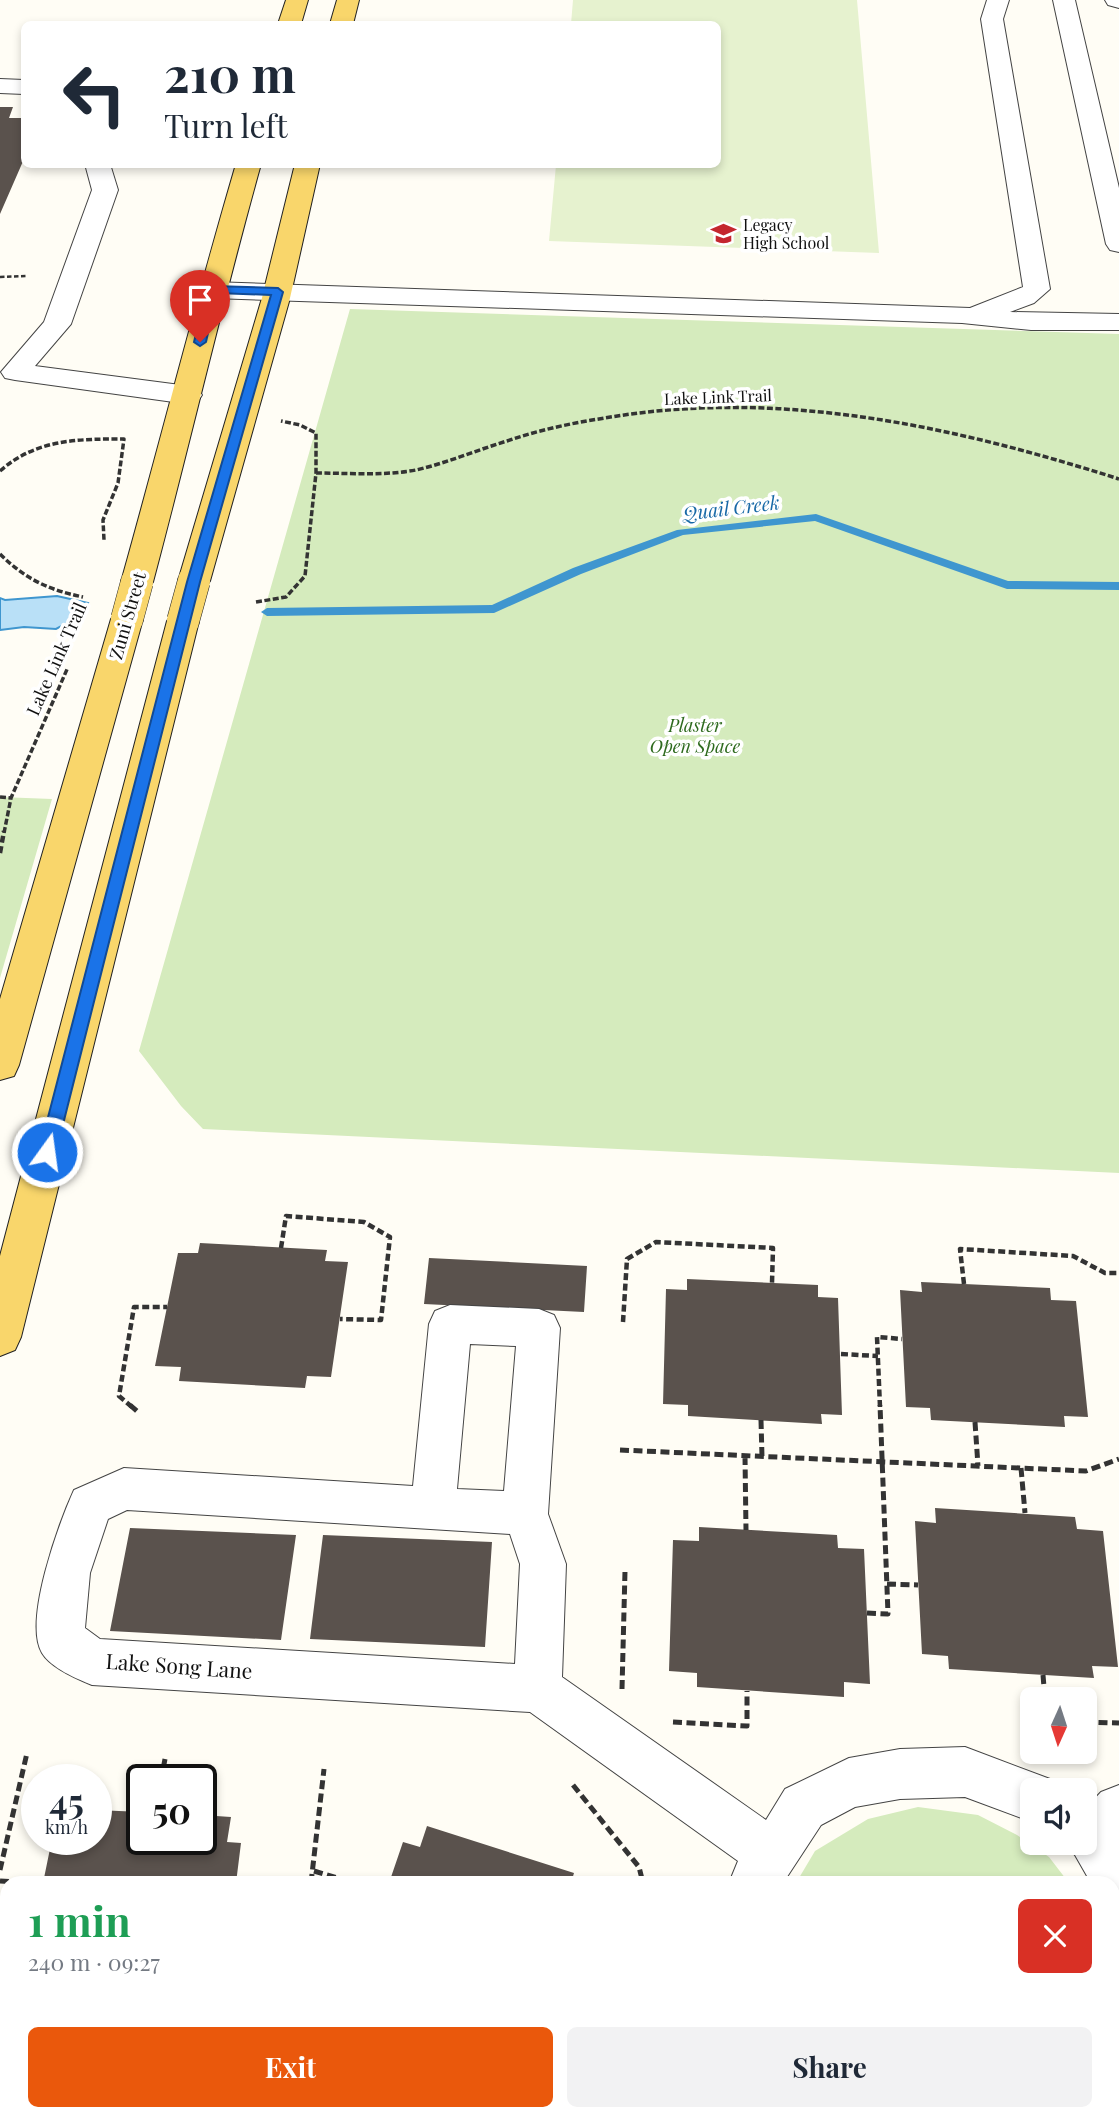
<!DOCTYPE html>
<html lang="en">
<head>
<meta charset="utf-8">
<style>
  :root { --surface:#fff; --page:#f2f2f3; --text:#1f2937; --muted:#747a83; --accent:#ea580c }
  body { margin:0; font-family:"Playfair Display",serif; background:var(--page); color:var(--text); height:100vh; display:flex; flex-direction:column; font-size:26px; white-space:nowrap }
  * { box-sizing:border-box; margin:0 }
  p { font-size:23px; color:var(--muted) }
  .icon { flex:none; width:38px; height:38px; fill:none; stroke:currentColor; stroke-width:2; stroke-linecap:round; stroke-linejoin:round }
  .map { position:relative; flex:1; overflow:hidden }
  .sheet { position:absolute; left:0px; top:1876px; width:1120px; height:245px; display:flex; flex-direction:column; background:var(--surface); border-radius:21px 21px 0 0; box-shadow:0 4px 10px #0003 }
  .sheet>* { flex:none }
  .top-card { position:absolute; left:21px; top:21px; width:700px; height:147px; border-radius:10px; box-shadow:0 4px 10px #0003; background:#fff; color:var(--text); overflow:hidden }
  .needle { width:46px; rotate:183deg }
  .tools { position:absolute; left:1020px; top:1687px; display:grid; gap:14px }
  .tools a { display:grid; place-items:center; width:77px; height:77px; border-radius:10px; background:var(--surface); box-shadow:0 4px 10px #0003; font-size:35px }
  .speed { position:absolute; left:21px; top:1764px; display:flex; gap:14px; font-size:35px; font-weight:700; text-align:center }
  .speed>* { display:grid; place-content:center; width:91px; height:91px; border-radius:50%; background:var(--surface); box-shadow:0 4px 10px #0003; line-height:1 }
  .speed small { font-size:18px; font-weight:400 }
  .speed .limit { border:4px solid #111; border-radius:10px; background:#fff; color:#111 }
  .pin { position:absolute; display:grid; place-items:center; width:60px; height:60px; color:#fff; margin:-72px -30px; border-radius:50% 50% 50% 0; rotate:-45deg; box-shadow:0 0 7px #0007 }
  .pin .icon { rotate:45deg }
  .me { position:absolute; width:77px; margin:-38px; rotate:14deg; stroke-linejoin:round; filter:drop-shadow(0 0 5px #0008) }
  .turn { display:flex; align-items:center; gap:24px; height:147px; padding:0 28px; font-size:32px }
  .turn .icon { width:91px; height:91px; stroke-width:2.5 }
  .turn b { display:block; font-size:49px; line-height:60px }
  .round { display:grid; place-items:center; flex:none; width:74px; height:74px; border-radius:10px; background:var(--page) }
  .overview { display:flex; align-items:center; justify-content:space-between; height:119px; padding:0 28px }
  h1 { font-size:42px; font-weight:700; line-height:52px; color:#1e9e55 }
  .primary-button { display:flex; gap:14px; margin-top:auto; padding:14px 28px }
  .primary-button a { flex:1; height:80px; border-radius:10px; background:var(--accent); color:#fff; font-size:28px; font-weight:700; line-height:80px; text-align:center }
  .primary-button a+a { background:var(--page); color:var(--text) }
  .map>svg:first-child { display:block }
  .green { fill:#d5ebbd }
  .pitch { fill:#e6f2cf }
  .water { fill:#b9e0f7; stroke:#3f96cf; stroke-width:2 }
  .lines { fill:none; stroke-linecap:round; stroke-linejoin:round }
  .stream { fill:#3f96cf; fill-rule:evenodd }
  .building { fill:#5a524d }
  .minor-casing { stroke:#444; stroke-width:2 }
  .major-casing { stroke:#222; stroke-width:2 }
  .path-far3 { stroke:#333; stroke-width:2.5; stroke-dasharray:4.5 2.5; stroke-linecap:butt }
  .path-far2 { stroke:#333; stroke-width:3.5; stroke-dasharray:6 2.5; stroke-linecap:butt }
  .path-far1 { stroke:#333; stroke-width:4.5; stroke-dasharray:7 3.5; stroke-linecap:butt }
  .path { stroke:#333; stroke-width:5; stroke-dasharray:9 4.5; stroke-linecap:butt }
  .minor { fill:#fff; fill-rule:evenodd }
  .major { fill:#f9d66b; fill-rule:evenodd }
  .major-bridge-casing { stroke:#222; stroke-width:33; stroke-linecap:butt }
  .major-bridge { stroke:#f9d66b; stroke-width:32 }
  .route { fill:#1a73e8; stroke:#114b97; stroke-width:2 }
  .labels { text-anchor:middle; stroke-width:7; stroke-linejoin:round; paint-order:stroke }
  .far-poi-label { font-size:16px; fill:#111; stroke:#fff; text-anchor:start }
  .far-street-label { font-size:16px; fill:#111; stroke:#fff }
  .street-label { font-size:18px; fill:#111; stroke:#fff }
  .park-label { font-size:18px; font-style:italic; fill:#2f6b1f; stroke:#fff }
  .water-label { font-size:19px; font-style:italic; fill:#1768a6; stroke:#fff }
  .near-street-label { font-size:21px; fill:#111; stroke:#fff }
</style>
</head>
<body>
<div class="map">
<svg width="1119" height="2121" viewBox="0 0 1119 2121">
  <rect width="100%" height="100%" fill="#fffdf5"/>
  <!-- green -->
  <path class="green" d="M 350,309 L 1119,334 L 1119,1173 L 203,1129 L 181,1106 L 139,1051 Z
    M 0,797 L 52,799 L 0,978 Z
    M 918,1807 L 978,1815 L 1017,1835 L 1049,1857 L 1069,1883 L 796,1883 L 815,1851 L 868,1819 Z
    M 1113,1943 L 1119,1956 L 1119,2121 L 805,2121 L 804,2114 L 1113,2114 Z"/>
  <!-- pitch -->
  <path class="pitch" d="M 573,0 L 857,0 L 879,253 L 549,241 L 556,165 L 718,164 L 718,24 L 571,24 Z"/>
  <!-- water -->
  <path class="water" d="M 57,596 L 88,603 L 84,614 L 56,629 L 24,627 L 0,630 L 0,598 L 5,600 Z"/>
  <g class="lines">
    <!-- stream -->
    <path class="stream" d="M 816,514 L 1008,581 L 1119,582 L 1119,590 L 1007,589 L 815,521 L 683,535 L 581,574 L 494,613 L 267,616 L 261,612 L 267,608 L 492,605 L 573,568 L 677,530 Z"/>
  </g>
  <!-- building -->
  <path class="building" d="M 0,107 L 13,107 L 9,118 L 24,118 L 24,159 L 0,214 Z
    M 200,1243 L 327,1250 L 325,1261 L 348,1262 L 331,1377 L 307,1376 L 305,1388 L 179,1381 L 181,1367 L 155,1366 L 178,1253 L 198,1253 Z
    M 429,1258 L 587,1266 L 584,1312 L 424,1304 Z
    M 687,1279 L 818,1285 L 818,1297 L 838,1298 L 842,1415 L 821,1414 L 822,1424 L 688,1416 L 688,1405 L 663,1404 L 666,1289 L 687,1290 Z
    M 921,1282 L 1050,1288 L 1051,1300 L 1076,1301 L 1088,1417 L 1064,1416 L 1065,1427 L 931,1420 L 930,1408 L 906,1407 L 900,1290 L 922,1292 Z
    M 935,1508 L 1075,1517 L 1077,1529 L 1103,1531 L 1118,1667 L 1092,1666 L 1094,1678 L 949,1669 L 948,1656 L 922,1654 L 915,1521 L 936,1523 Z
    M 699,1527 L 837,1535 L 838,1548 L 864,1549 L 870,1684 L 844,1682 L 844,1697 L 697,1687 L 697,1673 L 669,1671 L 673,1540 L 699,1541 Z
    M 130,1528 L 296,1535 L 281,1640 L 110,1631 Z
    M 323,1535 L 492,1542 L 485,1647 L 310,1639 Z
    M 96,1810 L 142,1812 L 142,1839 L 201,1839 L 201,1815 L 231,1817 L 227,1842 L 241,1843 L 236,1883 L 43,1883 L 52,1839 L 96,1839 Z
    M 427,1826 L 574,1873 L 571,1883 L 389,1883 L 403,1842 L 420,1847 Z"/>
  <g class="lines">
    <defs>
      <path id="minor" d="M 987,0 L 1009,0 L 1003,19 L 1050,289 L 1034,303 L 1010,312 L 1119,314 L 1119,330 L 1031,330 L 962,323 L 212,298 L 202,296 L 199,290 L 202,284 L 212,282 L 970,308 L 1023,287 L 981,19 Z
        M 1053,0 L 1075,0 L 1119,188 L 1119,252 L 1110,250 L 1106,244 Z
        M 1105,0 L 1119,0 L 1119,8 L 1108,5 Z
        M 0,79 L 24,80 L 24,94 L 0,93 Z
        M 85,164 L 110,164 L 118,190 L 71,324 L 35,366 L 188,386 L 198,389 L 202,395 L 198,401 L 188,404 L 15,380 L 5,378 L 1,372 L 44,322 L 92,190 Z
        M 450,1305 L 539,1309 L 554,1315 L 560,1328 L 548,1514 L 566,1564 L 562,1677 L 766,1820 L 785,1789 L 849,1758 L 900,1749 L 965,1747 L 1050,1779 L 1054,1790 L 1032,1790 L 1032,1822 L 965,1797 L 900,1799 L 855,1807 L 821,1825 L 783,1883 L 729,1883 L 738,1861 L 530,1712 L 92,1685 C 77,1679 51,1668 42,1653 C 23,1621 59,1523 74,1490 L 124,1468 L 413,1486 L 429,1324 L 435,1311 ZM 470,1344 L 516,1346 L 504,1491 L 457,1489 ZM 127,1510 L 510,1534 L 520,1564 L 515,1664 L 100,1639 L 85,1628 L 90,1573 L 108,1519 Z
        M 1119,1785 L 1119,1909 L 1113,1907 L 1113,1883 L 1091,1883 L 1075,1855 L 1065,1843 L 1085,1843 L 1085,1806 L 1087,1807 L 1101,1792 Z
        M 728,2114 L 782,2114 L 783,2121 L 729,2121 Z"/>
      <path id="major" d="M 286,0 L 308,0 L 301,24 L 278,24 Z
        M 337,0 L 359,0 L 353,24 L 330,24 Z
        M 236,164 L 261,164 C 222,303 190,443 153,582 L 148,589 L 137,592 L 126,589 L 121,582 C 160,443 195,303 236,164 Z
        M 295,164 L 320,164 L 290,298 L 210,581 L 205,588 L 194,591 L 183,588 L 178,581 L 262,298 Z
        M 127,608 L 138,612 L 143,619 L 19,1065 L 14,1076 L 0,1080 L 0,999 L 111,619 L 116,612 Z
        M 183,610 L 194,614 L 199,621 L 21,1337 L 15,1350 L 0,1356 L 0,1256 L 167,621 L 172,614 Z"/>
    </defs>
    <!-- minor casing -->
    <use href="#minor" class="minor-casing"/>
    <!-- major casing -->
    <use href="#major" class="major-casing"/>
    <!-- path-far3 -->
    <path class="path-far3" d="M 0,277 L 27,276"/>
    <!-- path-far2 -->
    <path class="path-far2" d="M 0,471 C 36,439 78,439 124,439 L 118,483 L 103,520 L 104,540
      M 316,473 C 349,473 383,476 416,470 C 447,463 477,450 507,441 C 539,430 572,423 605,418 C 779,388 953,426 1119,479
      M 0,554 C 25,579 49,590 83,597
      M 256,602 L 286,597 L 305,576 L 316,473 L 316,433 L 300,425 L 281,421
      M 0,797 L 11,798
      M 4,833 L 11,798 L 68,667"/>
    <!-- path-far1 -->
    <path class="path-far1" d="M 0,853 L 4,831
      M 281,1248 L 286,1216 L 364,1222 L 390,1237 L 381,1320 L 340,1319
      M 964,1284 L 960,1249 L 1073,1256 L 1105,1273 L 1119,1273
      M 623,1322 L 627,1259 L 656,1242 L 773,1248 L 772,1283
      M 841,1354 L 878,1356
      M 132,1407 L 119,1396 L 134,1307 L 167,1307
      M 880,1407 L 877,1337 L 902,1339"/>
    <!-- path -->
    <path class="path" d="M 130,1405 L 139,1413
      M 761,1420 L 762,1457
      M 975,1422 L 978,1466
      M 620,1450 L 1086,1471 L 1119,1459
      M 745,1456 L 746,1530
      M 1021,1468 L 1025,1513
      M 887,1584 L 918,1585
      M 867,1613 L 888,1614 L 880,1405
      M 1043,1675 L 1045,1699
      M 622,1689 L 625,1571
      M 673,1722 L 747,1726 L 747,1691
      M 1085,1722 L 1119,1723
      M 161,1780 L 165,1759
      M 573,1785 L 639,1867 L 643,1883
      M 0,1870 L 27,1753
      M 314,1871 L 354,1883
      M 0,1881 L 33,1883
      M 311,1883 L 324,1769"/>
    <!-- minor -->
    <use href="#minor" class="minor"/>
    <!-- major -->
    <use href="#major" class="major"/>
    <defs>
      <path id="major-bridge" d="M 127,619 L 137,582
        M 183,621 L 194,581"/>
    </defs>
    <!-- major-bridge casing -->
    <use href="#major-bridge" class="major-bridge-casing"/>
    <!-- major-bridge -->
    <use href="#major-bridge" class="major-bridge"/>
  </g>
  <!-- route -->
  <path class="route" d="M 212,286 L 278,288 L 283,292 L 200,582 L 56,1152 L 53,1156 L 42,1156 L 39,1152 L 187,582 L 271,295 L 217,293 L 206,342 L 200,346 L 194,342 L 207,290 Z"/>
  <!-- icons -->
  <defs>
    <symbol id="school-bare" viewBox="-9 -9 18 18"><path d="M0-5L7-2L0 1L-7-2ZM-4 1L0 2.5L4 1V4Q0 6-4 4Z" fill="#c4262e" stroke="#fff" stroke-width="2.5" paint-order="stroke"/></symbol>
  </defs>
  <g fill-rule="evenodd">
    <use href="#school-bare" x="706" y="216" width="35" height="35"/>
  </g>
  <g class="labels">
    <!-- far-poi labels -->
    <g class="far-poi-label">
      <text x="743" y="231">Legacy<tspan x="743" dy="18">High School</tspan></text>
    </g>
    <!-- far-street labels -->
    <g class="far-street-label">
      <text transform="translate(718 397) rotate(-2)" y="6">Lake Link Trail</text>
    </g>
    <!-- street labels -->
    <g class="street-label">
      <text transform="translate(128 616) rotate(-74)" y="6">Zuni Street</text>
      <text transform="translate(57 659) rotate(-66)" y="6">Lake Link Trail</text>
    </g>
    <!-- park labels -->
    <g class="park-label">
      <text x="695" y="732">Plaster<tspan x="695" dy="21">Open Space</tspan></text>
    </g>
    <!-- water labels -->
    <g class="water-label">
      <text transform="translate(731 508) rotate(-7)" y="7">Quail Creek</text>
    </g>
    <!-- near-street labels -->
    <g class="near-street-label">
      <text transform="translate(179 1667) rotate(4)" y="7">Lake Song Lane</text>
    </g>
  </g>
</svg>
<div class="tools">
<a><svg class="needle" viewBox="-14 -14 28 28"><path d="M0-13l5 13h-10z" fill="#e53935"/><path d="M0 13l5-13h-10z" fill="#747a83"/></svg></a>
<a><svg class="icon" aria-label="sound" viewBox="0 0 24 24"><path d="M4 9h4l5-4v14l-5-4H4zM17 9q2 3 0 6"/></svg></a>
</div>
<div class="speed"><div>45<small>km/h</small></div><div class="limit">50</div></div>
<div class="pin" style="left:200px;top:342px;background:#d93025"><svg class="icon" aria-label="arrive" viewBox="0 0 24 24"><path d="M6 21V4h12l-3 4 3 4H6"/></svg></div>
<svg class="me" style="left:47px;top:1152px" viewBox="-20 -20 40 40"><circle r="17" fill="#1a73e8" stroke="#fff" stroke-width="3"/><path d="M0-11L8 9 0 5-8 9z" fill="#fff"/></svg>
<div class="top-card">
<div class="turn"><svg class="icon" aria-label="left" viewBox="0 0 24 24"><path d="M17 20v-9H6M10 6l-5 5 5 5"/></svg><div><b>210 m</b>Turn left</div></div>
</div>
<section class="sheet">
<div class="overview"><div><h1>1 min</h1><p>240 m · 09:27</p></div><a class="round" style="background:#d93025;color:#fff"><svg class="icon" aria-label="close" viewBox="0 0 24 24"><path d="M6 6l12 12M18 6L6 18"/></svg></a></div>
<div class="primary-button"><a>Exit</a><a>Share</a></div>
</section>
</div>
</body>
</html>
